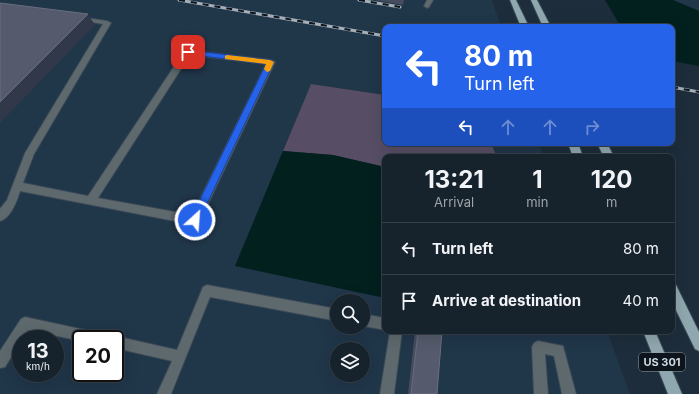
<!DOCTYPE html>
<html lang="en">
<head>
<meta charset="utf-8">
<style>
  :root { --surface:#16222c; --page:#232f38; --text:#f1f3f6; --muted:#9ea4a9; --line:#353f48 }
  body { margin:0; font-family:Inter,sans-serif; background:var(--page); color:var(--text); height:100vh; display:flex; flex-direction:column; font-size:15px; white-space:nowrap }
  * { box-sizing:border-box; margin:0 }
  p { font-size:13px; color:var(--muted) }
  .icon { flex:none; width:22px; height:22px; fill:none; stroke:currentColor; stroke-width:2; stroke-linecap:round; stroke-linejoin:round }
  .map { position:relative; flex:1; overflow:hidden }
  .sheet { position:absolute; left:382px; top:154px; width:293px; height:180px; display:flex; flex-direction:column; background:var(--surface); border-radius:8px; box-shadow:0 4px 16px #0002,0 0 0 1px var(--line) }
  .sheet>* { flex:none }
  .guide { position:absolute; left:382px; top:24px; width:293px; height:122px; border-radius:8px; box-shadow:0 4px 16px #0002,0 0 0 1px var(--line); background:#2563eb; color:#fff; overflow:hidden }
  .controls { position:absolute; left:330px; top:294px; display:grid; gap:8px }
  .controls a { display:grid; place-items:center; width:40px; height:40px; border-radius:50%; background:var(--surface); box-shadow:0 4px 16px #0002,0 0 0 1px var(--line); font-size:20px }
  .speed { position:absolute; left:12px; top:330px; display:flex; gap:8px; font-size:20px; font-weight:700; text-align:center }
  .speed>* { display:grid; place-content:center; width:52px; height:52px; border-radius:50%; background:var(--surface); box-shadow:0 4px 16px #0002,0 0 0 1px var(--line); line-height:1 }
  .speed small { font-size:10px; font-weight:400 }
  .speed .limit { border:2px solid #111; border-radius:6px; background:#fff; color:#111 }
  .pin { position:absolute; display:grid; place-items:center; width:34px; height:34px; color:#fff; margin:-17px; border-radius:8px; box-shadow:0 2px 6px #0006 }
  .me { position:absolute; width:44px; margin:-22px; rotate:26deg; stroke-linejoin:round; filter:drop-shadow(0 0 3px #0008) }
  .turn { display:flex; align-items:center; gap:14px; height:84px; padding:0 16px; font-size:18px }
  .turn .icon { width:52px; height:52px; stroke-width:2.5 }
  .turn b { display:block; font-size:28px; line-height:34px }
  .lanes { display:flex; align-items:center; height:38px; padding:0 16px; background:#0003; justify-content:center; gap:20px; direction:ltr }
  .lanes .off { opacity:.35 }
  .eta { display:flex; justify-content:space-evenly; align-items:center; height:68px; text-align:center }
  .eta b { font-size:24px; font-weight:700; line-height:28px }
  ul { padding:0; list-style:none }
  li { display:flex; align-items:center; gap:12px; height:52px; padding:0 16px; border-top:1px solid var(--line) }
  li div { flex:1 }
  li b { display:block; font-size:15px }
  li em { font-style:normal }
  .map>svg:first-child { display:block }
  .built { fill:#203649; fill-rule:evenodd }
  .green { fill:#574e66 }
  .water { fill:#02201e }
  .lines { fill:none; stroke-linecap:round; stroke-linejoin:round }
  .minor-casing { stroke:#3a4956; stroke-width:2 }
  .major-casing { stroke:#3a4956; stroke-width:2 }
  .minor { fill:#5e696d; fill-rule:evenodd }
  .major { fill:#8fa7ae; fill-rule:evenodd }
  .rail-casing { stroke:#a4afba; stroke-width:3 }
  .rail { stroke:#0d141b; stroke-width:2; stroke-dasharray:6; stroke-linecap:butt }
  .wall { fill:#464b5e }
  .shaded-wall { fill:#30384a }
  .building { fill:#555a6c; stroke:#686e7f }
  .route { fill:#2563eb; stroke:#184099 }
  .slow { fill:#f59e0b }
  .labels { text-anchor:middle; stroke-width:3; stroke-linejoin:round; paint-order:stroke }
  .shield { fill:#0d141b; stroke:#969fa8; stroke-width:1 }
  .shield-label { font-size:11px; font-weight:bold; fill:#d0dae4 }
</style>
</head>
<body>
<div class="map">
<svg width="699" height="394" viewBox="0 0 699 394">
  <rect width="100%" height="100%" fill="#1d2d3b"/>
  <!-- built -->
  <path class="built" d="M 0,0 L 492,0 L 501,27 L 385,27 L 385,95 L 311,84 L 235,266 L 385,298 L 385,331 L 607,331 L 630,394 L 0,394 ZM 337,301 L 363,301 L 363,327 L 337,327 ZM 21,339 L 55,339 L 55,373 L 21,373 ZM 81,339 L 115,339 L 115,373 L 81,373 ZM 337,349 L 363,349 L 363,375 L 337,375 Z
    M 673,0 L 699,0 L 699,11 Z
    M 491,143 L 538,143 L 544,157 L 497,157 Z"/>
  <!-- green -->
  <path class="green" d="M 311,84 L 385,95 L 385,143 L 491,143 L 497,157 L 385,157 L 385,167 L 333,155 L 283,151 Z"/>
  <!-- water -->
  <path class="water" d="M 605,0 L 673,0 L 699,11 L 699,66 L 672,61 L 672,27 L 621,27 Z
    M 283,151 L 333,155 L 385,167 L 385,298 L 235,266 Z"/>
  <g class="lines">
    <defs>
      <path id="minor" d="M 427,0 L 433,0 L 429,7 L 427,8 L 424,6 Z
        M 80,17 L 107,21 L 111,23 L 34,154 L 23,183 L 88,196 L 185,50 L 271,60 L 275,62 L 199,223 L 195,225 L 20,191 C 17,201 11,218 0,221 L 0,209 L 7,200 L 25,153 L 103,24 L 78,20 L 78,18 ZM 190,55 L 266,64 L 192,215 L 98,198 Z
        M 207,285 L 337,309 L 337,321 L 210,297 L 171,394 L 157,394 L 172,361 L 115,348 L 115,339 L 110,339 L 111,338 L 115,336 L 177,350 L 203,287 Z
        M 363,314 L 385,318 L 385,330 L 363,326 Z
        M 25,317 L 99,333 L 103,335 L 105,339 L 81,339 L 81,341 L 28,330 L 5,367 L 0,368 L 0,351 L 21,319 Z
        M 390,331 L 402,331 L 394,394 L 380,394 Z
        M 538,341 L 563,346 L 576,394 L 562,394 L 554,356 L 545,354 L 548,394 L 534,394 L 532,347 L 534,343 Z"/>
      <path id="major" d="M 510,0 L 516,0 L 529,27 L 521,27 Z
        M 531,0 L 537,0 L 551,27 L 543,27 Z
        M 568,143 L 578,143 L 583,157 L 573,157 Z
        M 597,143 L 607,143 L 614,157 L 604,157 Z
        M 672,283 L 676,285 L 699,332 L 699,351 L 695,349 L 672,302 Z
        M 643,331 L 655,331 L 682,394 L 668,394 Z"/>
    </defs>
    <!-- minor casing -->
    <use href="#minor" class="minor-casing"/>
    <!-- major casing -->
    <use href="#major" class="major-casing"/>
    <!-- minor -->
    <use href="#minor" class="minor"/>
    <!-- major -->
    <use href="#major" class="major"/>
    <defs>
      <path id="rail" d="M 179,0 L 385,36
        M 359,0 L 400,7
        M 672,87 L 699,92"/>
    </defs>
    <!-- rail casing -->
    <use href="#rail" class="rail-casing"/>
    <!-- rail -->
    <use href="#rail" class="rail"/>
  </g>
  <!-- wall -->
  <path class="wall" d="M 375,0 L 404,0 L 403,5 Z
    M 415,331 L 442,331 L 437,394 L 408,394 Z"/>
  <!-- shaded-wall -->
  <path class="shaded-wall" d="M 88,14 L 95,25 L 0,123 L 0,102 Z"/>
  <!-- building -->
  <path class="building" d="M 0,3 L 88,14 L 0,102 Z
    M 418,331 L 442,331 L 437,394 L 411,394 Z"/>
  <!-- route -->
  <path class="route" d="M 188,50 L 270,60 L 274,62 L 198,223 L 195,225 L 190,220 L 266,64 L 186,54 L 185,52 Z"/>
  <!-- slow -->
  <path class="slow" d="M 227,55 L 270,60 L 274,62 L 270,71 L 267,72 L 264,69 L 266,64 L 225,59 L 225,56 Z"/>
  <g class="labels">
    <!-- shield labels -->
    <rect class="shield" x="639" y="353" width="46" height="18" rx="3"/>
    <g class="shield-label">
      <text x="662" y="366">US 301</text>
    </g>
  </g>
</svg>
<div class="controls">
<a><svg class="icon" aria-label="search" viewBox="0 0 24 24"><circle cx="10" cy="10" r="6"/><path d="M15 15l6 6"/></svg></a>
<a><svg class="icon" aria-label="layers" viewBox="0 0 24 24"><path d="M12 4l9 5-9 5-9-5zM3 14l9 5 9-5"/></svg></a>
</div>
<div class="speed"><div>13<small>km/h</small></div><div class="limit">20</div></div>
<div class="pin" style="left:188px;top:52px;background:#d93025"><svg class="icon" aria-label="arrive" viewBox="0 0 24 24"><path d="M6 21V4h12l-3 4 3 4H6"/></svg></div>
<svg class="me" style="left:195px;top:220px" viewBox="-20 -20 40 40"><circle r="17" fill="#2563eb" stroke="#fff" stroke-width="3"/><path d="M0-11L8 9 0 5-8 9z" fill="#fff"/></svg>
<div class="guide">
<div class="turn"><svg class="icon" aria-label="left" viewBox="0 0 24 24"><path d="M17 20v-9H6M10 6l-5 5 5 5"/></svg><div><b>80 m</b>Turn left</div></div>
<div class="lanes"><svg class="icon" aria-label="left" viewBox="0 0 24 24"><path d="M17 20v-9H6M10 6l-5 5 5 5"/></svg><svg class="icon off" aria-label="ahead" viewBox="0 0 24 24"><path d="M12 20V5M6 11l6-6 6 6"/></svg><svg class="icon off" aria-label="ahead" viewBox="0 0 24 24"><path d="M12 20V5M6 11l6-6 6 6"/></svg><svg class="icon off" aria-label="right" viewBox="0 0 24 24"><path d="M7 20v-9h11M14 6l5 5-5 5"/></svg></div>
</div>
<section class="sheet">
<div class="eta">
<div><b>13:21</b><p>Arrival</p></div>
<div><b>1</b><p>min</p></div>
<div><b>120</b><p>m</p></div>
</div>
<ul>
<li><svg class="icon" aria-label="left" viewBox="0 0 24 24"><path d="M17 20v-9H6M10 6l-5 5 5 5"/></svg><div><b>Turn left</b></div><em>80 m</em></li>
<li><svg class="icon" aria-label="arrive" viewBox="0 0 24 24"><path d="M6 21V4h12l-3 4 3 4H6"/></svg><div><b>Arrive at destination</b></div><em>40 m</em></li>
</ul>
</section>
</div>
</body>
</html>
